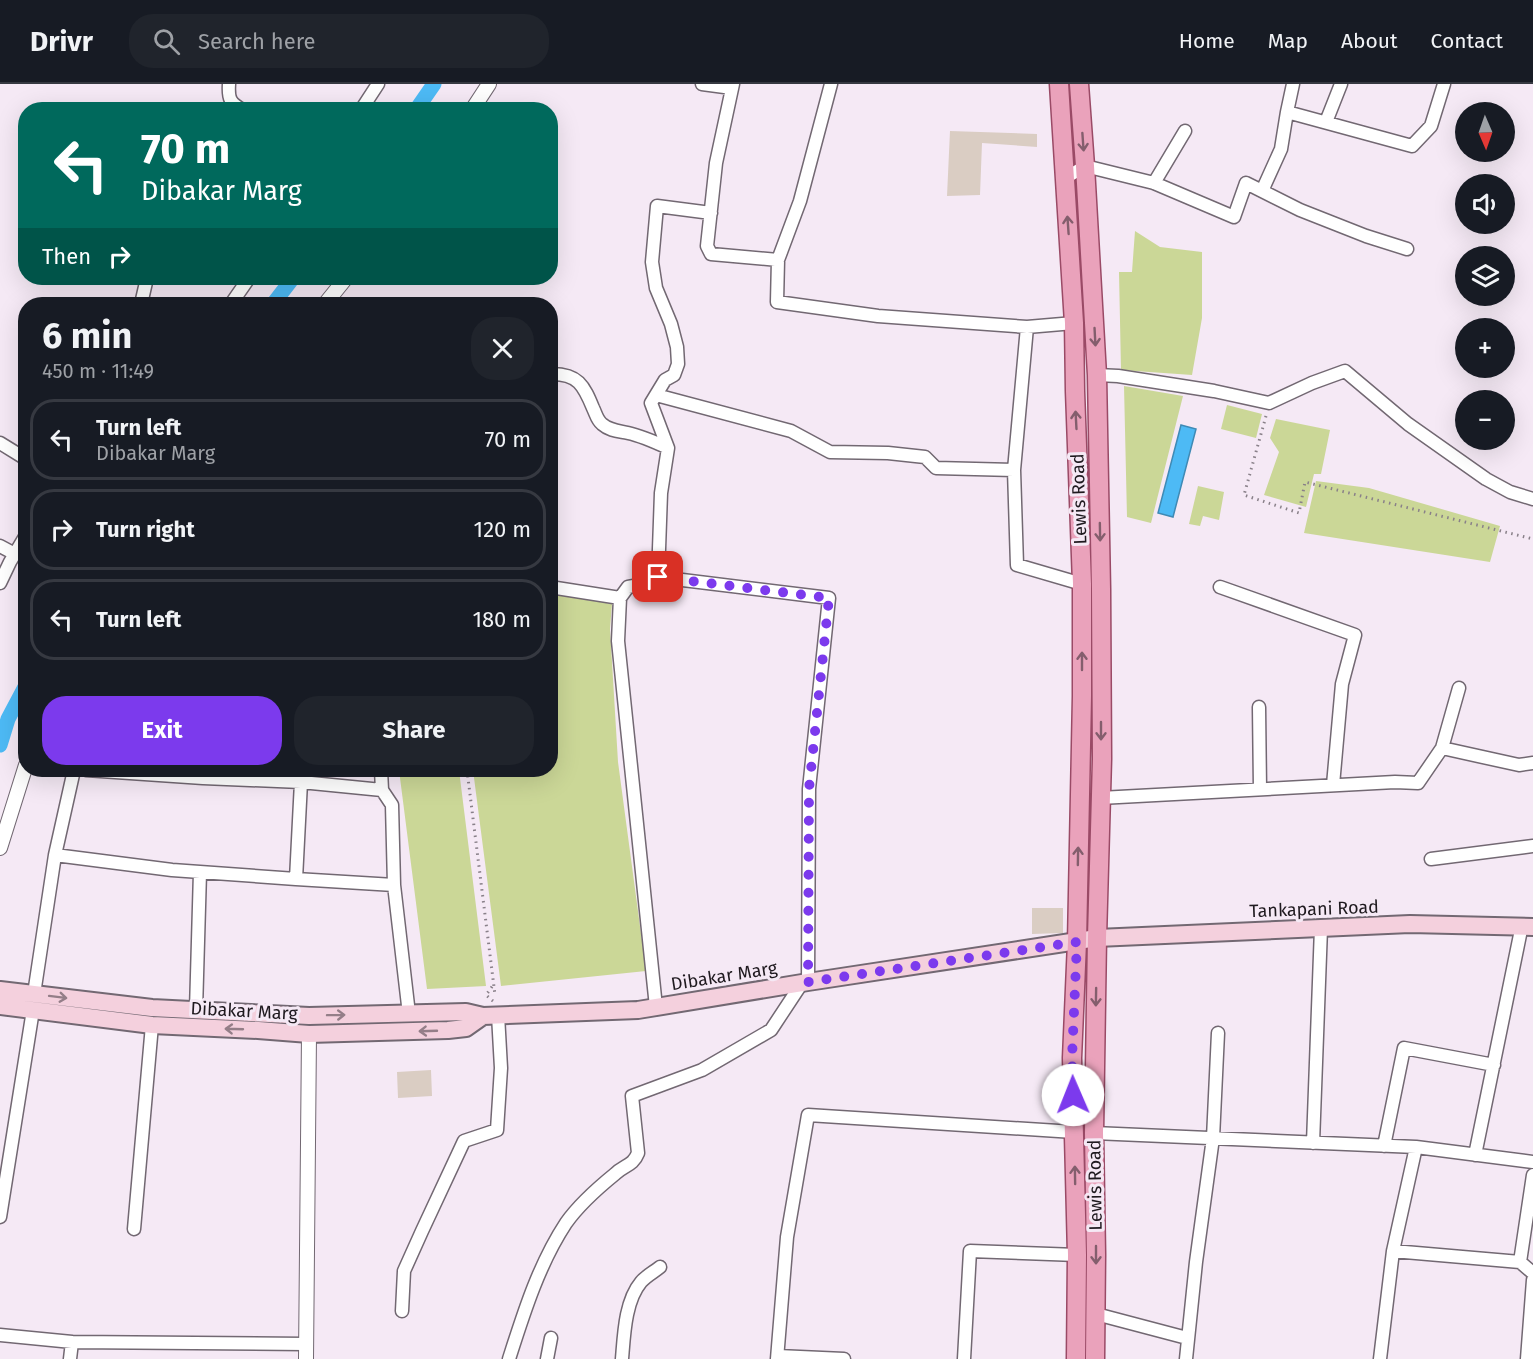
<!DOCTYPE html>
<html lang="en">
<head>
<meta charset="utf-8">
<style>
  :root { --surface:#171b24; --page:#20242c; --text:#f1f3f6; --muted:#9ea1a6; --line:#363941; --accent:#7c3aed }
  body { margin:0; font-family:"Fira Sans",sans-serif; background:var(--page); color:var(--text); height:100vh; display:flex; flex-direction:column; font-size:22px; white-space:nowrap }
  * { box-sizing:border-box; margin:0 }
  p { font-size:20px; color:var(--muted) }
  .icon { flex:none; width:33px; height:33px; fill:none; stroke:currentColor; stroke-width:2; stroke-linecap:round; stroke-linejoin:round }
  .map { position:relative; flex:1; overflow:hidden }
  .panel { position:absolute; left:18px; top:213px; width:540px; height:480px; display:flex; flex-direction:column; background:var(--surface); border-radius:24px; box-shadow:0 6px 24px #0002 }
  .panel>* { flex:none }
  .hud { position:absolute; left:18px; top:18px; width:540px; height:183px; border-radius:24px; box-shadow:0 6px 24px #0002; background:#00695c; color:#fff; overflow:hidden }
  .needle { width:39px; rotate:178deg }
  .buttons { position:absolute; left:1455px; top:18px; display:grid; gap:12px }
  .buttons a { display:grid; place-items:center; width:60px; height:60px; border-radius:50%; background:var(--surface); box-shadow:0 6px 24px #0002; font-size:30px }
  .pin { position:absolute; display:grid; place-items:center; width:51px; height:51px; color:#fff; margin:-26px; border-radius:12px; box-shadow:0 3px 9px #0006 }
  .me { position:absolute; width:66px; margin:-33px; rotate:359deg; stroke-linejoin:round; filter:drop-shadow(0 0 4px #0008) }
  .turn { display:flex; align-items:center; gap:21px; height:126px; padding:0 24px; font-size:27px }
  .turn .icon { width:78px; height:78px; stroke-width:2.5 }
  .turn b { display:block; font-size:42px; line-height:51px }
  .then { display:flex; align-items:center; height:57px; padding:0 24px; background:#0003; gap:12px; font-size:22px }
  .round { display:grid; place-items:center; flex:none; width:63px; height:63px; border-radius:24px; background:var(--page) }
  .head { display:flex; align-items:center; justify-content:space-between; height:102px; padding:0 24px }
  h1 { font-size:36px; font-weight:700; line-height:45px }
  .action { display:flex; gap:12px; margin-top:auto; padding:12px 24px }
  .action a { flex:1; height:69px; border-radius:24px; background:var(--accent); color:#fff; font-size:24px; font-weight:700; line-height:69px; text-align:center }
  .action a+a { background:var(--page); color:var(--text) }
  ul { padding:0; list-style:none }
  li { display:flex; align-items:center; gap:18px; height:81px; margin:0 12px 9px; padding:0 12px; border:3px solid var(--line); border-radius:24px }
  li div { flex:1 }
  li b { display:block; font-size:22px }
  li em { font-style:normal }
  header { display:flex; align-items:center; gap:36px; box-sizing:border-box; height:84px; padding:0 30px; background:var(--surface); border-bottom:2px solid var(--line) }
  header strong { font-size:28px }
  nav { display:flex; gap:33px; margin-inline-start:auto; font-size:21px }
  .search { width:420px; height:54px; background:var(--page); display:flex; align-items:center; gap:15px; box-sizing:border-box; padding:0 21px; border-radius:24px; color:var(--muted); font-size:22px }
  .map>svg:first-child { display:block }
  .green { fill:#cbd797 }
  .water { fill:#4dbaf5; stroke:#3f8ab5; stroke-width:1.5 }
  .lines { fill:none; stroke-linecap:round; stroke-linejoin:round }
  .canal { stroke:#4dbaf5; stroke-width:15 }
  .building { fill:#dacdc3 }
  .minor-casing { stroke:#726872; stroke-width:15 }
  .tertiary-casing { stroke:#726872; stroke-width:16 }
  .secondary-casing { stroke:#726872; stroke-width:20 }
  .primary-casing { stroke:#9a4a66; stroke-width:21 }
  .path { stroke:#898089; stroke-width:3; stroke-dasharray:1.5 4.5; stroke-linecap:butt }
  .minor { stroke:#fff; stroke-width:12 }
  .tertiary { stroke:#fff; stroke-width:14 }
  .secondary { stroke:#f4d0dd; stroke-width:16 }
  .primary { stroke:#eaa2bb; stroke-width:18 }
  .oneway { stroke:#845e6d }
  .oneway2 { stroke:#947e88 }
  .route { stroke:#7c3aed; stroke-width:10; stroke-dasharray:0 18 }
  .labels { text-anchor:middle; stroke-width:6; stroke-linejoin:round; paint-order:stroke }
  .street-label { font-size:18px; fill:#1f1a1f; stroke:#f5e9f5 }
</style>
</head>
<body>
<header>
<strong>Drivr</strong>
<div class="search"><svg class="icon" aria-label="search" viewBox="0 0 24 24"><circle cx="10" cy="10" r="6"/><path d="M15 15l6 6"/></svg>Search here</div>
<nav><a>Home</a><a>Map</a><a>About</a><a>Contact</a></nav>
</header>
<div class="map">
<svg width="1533" height="1275" viewBox="0 0 1533 1275">
  <rect width="100%" height="100%" fill="#f5e9f5"/>
  <!-- green -->
  <path class="green" d="M 1135,147 L 1160,163 L 1202,168 L 1202,234 L 1192,291 L 1121,286 L 1119,188 L 1132,188 Z
    M 1124,302 L 1183,312 L 1151,439 L 1127,433 Z
    M 1227,321 L 1262,330 L 1256,354 L 1221,345 Z
    M 1276,335 L 1330,346 L 1321,390 L 1314,390 L 1306,423 L 1264,411 L 1279,368 L 1270,354 Z
    M 1316,397 L 1369,404 L 1500,442 L 1490,478 L 1304,449 Z
    M 1198,402 L 1224,408 L 1219,436 L 1203,432 L 1200,442 L 1189,440 Z
    M 551,510 L 612,520 L 610,545 L 618,678 L 646,887 L 501,902 L 473,686 L 550,686 L 551,614 L 558,613 L 557,563 L 551,563 Z
    M 399,686 L 459,686 L 486,902 L 427,905 Z"/>
  <!-- water -->
  <path class="water" d="M 1181,341 L 1196,345 L 1173,433 L 1158,429 Z"/>
  <g class="lines">
    <!-- canal -->
    <path class="canal" d="M 416,26 L 434,0
      M 273,220 L 293,194
      M 0,661 L 8,635 L 26,601"/>
  </g>
  <!-- building -->
  <path class="building" d="M 950,47 L 1037,50 L 1037,63 L 982,59 L 980,111 L 947,112 Z
    M 1032,824 L 1063,824 L 1063,849 L 1032,850 Z
    M 431,986 L 432,1012 L 398,1014 L 397,988 Z"/>
  <g class="lines">
    <defs>
      <path id="minor" d="M 229,0 C 228,15 230,19 243,26
        M 702,0 L 732,4
        M 733,0 L 716,79 L 707,162 L 711,170 L 778,176 L 800,117 L 831,0
        M 361,26 L 378,0
        M 1287,28 L 1293,0
        M 1326,38 L 1341,0
        M 1064,95 L 1085,82 L 1154,99 L 1234,133 L 1246,99 L 1300,126 L 1366,152 L 1407,165
        M 1154,99 L 1185,47
        M 1262,107 L 1281,65 L 1287,28 L 1412,62 L 1431,42 L 1444,0
        M 778,176 L 777,218 L 878,232 L 1027,243 L 1014,386 L 1017,481 L 1082,500
        M 141,220 L 147,194
        M 231,220 L 249,194
        M 1027,243 L 1074,239
        M 550,290 C 578,289 584,302 593,324 C 596,330 597,336 602,340 C 610,347 619,347 628,349 C 642,352 655,358 668,364
        M 1097,291 L 1118,292 L 1214,307 L 1269,319 L 1312,299 L 1345,287 L 1408,340 L 1486,395 L 1510,408 L 1533,415
        M 656,311 L 791,347 L 830,368 L 888,369 L 925,373 L 936,384 L 1014,386
        M 0,359 L 26,375
        M 0,462 L 15,470
        M 658,493 L 661,409 L 668,364 L 651,319 L 665,296 L 674,291 L 678,280 L 677,263 L 671,240 L 656,204 L 652,178 L 657,122 L 711,129
        M 0,499 L 10,478 L 26,451
        M 550,503 L 620,514 L 628,503 L 651,499 L 658,493 L 829,514 L 809,705 L 808,898
        M 1220,503 L 1355,551 L 1342,600 L 1333,701
        M 620,514 L 618,557 L 656,923
        M 1259,623 L 1260,705
        M 1442,664 L 1459,604
        M 301,686 L 301,698 L 382,706
        M 381,686 L 382,706 L 392,721 L 394,801 L 409,930
        M 1100,714 L 1395,698 L 1418,699 L 1442,664 L 1519,681 L 1533,679
        M 55,771 L 172,786 L 296,795 L 301,698 L 203,694 L 86,686
        M 1431,775 L 1533,762
        M 296,795 L 394,801
        M 34,910 L 55,771 L 74,686
        M 196,926 L 200,788
        M 1094,1049 L 1416,1063 L 1533,1078
        M 1313,1059 L 1321,844
        M 1384,1062 L 1404,964 L 1494,981
        M 1475,1071 L 1522,841
        M 0,1133 L 33,926
        M 134,1145 L 152,941
        M 1393,1167 L 1520,1178 L 1533,1189
        M 1520,1178 L 1533,1091
        M 402,1227 L 404,1187 L 422,1147 L 464,1057 L 497,1046 L 501,984 L 498,931
        M 1096,1230 L 1187,1254
        M 0,1251 L 72,1258 L 306,1260
        M 778,1272 L 844,1275
        M 70,1275 L 72,1258
        M 509,1275 C 524,1228 539,1180 566,1139 C 578,1122 599,1103 615,1090 C 624,1081 633,1082 638,1069 L 632,1012 L 702,986 L 771,946 L 802,899
        M 547,1275 L 551,1254
        M 622,1275 C 624,1251 625,1217 641,1198 C 646,1192 654,1188 660,1183
        M 777,1275 L 787,1153 L 808,1031 L 1074,1048
        M 964,1275 L 970,1167 L 1077,1171
        M 1186,1275 L 1196,1178 L 1213,1054 L 1218,949
        M 1380,1275 L 1393,1167 L 1416,1063
        M 1527,1275 L 1533,1196"/>
      <path id="tertiary" d="M 472,26 L 489,0
        M 325,220 L 346,194
        M 0,764 L 26,681
        M 306,1275 L 309,950"/>
      <path id="secondary" d="M 0,906 L 152,924 L 309,932 L 466,928 L 483,932 L 638,926 L 808,898 L 1097,854 L 1410,840 L 1533,843
        M 0,922 L 152,941 L 258,946 L 309,950 L 448,946 L 466,944 L 483,932"/>
      <path id="primary" d="M 1059,0 L 1074,239 L 1075,307 L 1082,500 L 1082,612 L 1077,858 L 1072,974 L 1077,1171 L 1076,1275
        M 1079,0 L 1085,82 L 1097,291 L 1101,505 L 1102,675 L 1097,854 L 1094,1049 L 1096,1171 L 1095,1275"/>
    </defs>
    <!-- minor casing -->
    <use href="#minor" class="minor-casing"/>
    <!-- tertiary casing -->
    <use href="#tertiary" class="tertiary-casing"/>
    <!-- secondary casing -->
    <use href="#secondary" class="secondary-casing"/>
    <!-- primary casing -->
    <use href="#primary" class="primary-casing"/>
    <!-- path -->
    <path class="path" d="M 1266,332 L 1244,411 L 1299,429 L 1305,398 L 1533,455
      M 467,686 L 495,911
      M 493,917 L 486,911 L 494,900"/>
    <!-- minor -->
    <use href="#minor" class="minor"/>
    <!-- tertiary -->
    <use href="#tertiary" class="tertiary"/>
    <!-- secondary -->
    <use href="#secondary" class="secondary"/>
    <!-- primary -->
    <use href="#primary" class="primary"/>
  </g>
  <!-- one-way arrows -->
  <defs><path id="oneway-shaft" d="M-6 0H5M1.5-3L5.5 0L1.5 3" fill="none" stroke-width="1.6" stroke-linecap="round" stroke-linejoin="round" transform="scale(1.5)"/></defs>
  <g class="oneway">
    <use href="#oneway-shaft" transform="translate(1083 58) rotate(86)"/>
    <use href="#oneway-shaft" transform="translate(1068 141) rotate(-94)"/>
    <use href="#oneway-shaft" transform="translate(1095 253) rotate(87)"/>
    <use href="#oneway-shaft" transform="translate(1076 336) rotate(-93)"/>
    <use href="#oneway-shaft" transform="translate(1100 448) rotate(89)"/>
    <use href="#oneway-shaft" transform="translate(1082 577) rotate(-90)"/>
    <use href="#oneway-shaft" transform="translate(1101 647) rotate(90)"/>
    <use href="#oneway-shaft" transform="translate(1078 772) rotate(-89)"/>
    <use href="#oneway-shaft" transform="translate(1096 913) rotate(91)"/>
    <use href="#oneway-shaft" transform="translate(1075 1091) rotate(-91)"/>
    <use href="#oneway-shaft" transform="translate(1096 1171) rotate(90)"/>
  </g>
  <g class="oneway2">
    <use href="#oneway-shaft" transform="translate(58 913) rotate(7)"/>
    <use href="#oneway-shaft" transform="translate(336 931) rotate(-1)"/>
    <use href="#oneway-shaft" transform="translate(234 945) rotate(-178)"/>
    <use href="#oneway-shaft" transform="translate(428 947) rotate(178)"/>
  </g>
  <g class="lines">
    <!-- route -->
    <path class="route" d="M 658,493 L 829,514 L 809,705 L 808,898 L 1077,858 L 1072,974 L 1073,1011"/>
  </g>
  <g class="labels">
    <!-- street labels -->
    <g class="street-label">
      <text transform="translate(1079 415) rotate(-92)" y="6">Lewis Road</text>
      <text transform="translate(1314 825) rotate(-2)" y="6">Tankapani Road</text>
      <text transform="translate(724 892) rotate(-9)" y="6">Dibakar Marg</text>
      <text transform="translate(244 927) rotate(3)" y="6">Dibakar Marg</text>
      <text transform="translate(1095 1101) rotate(-91)" y="6">Lewis Road</text>
    </g>
  </g>
</svg>
<div class="buttons">
<a><svg class="needle" viewBox="-14 -14 28 28"><path d="M0-13l5 13h-10z" fill="#e53935"/><path d="M0 13l5-13h-10z" fill="#9ea1a6"/></svg></a>
<a><svg class="icon" aria-label="sound" viewBox="0 0 24 24"><path d="M4 9h4l5-4v14l-5-4H4zM17 9q2 3 0 6"/></svg></a>
<a><svg class="icon" aria-label="layers" viewBox="0 0 24 24"><path d="M12 4l9 5-9 5-9-5zM3 14l9 5 9-5"/></svg></a>
<a>+</a>
<a>−</a>
</div>
<div class="pin" style="left:658px;top:493px;background:#d93025"><svg class="icon" aria-label="arrive" viewBox="0 0 24 24"><path d="M6 21V4h12l-3 4 3 4H6"/></svg></div>
<svg class="me" style="left:1073px;top:1011px" viewBox="-20 -20 40 40"><circle r="19" fill="#fff"/><path d="M0-13L10 11 0 6-10 11z" fill="#7c3aed"/></svg>
<div class="hud">
<div class="turn"><svg class="icon" aria-label="left" viewBox="0 0 24 24"><path d="M17 20v-9H6M10 6l-5 5 5 5"/></svg><div><b>70 m</b>Dibakar Marg</div></div>
<div class="then">Then<svg class="icon" aria-label="right" viewBox="0 0 24 24"><path d="M7 20v-9h11M14 6l5 5-5 5"/></svg></div>
</div>
<section class="panel">
<div class="head"><div><h1>6 min</h1><p>450 m · 11:49</p></div><a class="round"><svg class="icon" aria-label="close" viewBox="0 0 24 24"><path d="M6 6l12 12M18 6L6 18"/></svg></a></div>
<ul>
<li><svg class="icon" aria-label="left" viewBox="0 0 24 24"><path d="M17 20v-9H6M10 6l-5 5 5 5"/></svg><div><b>Turn left</b><p>Dibakar Marg</p></div><em>70 m</em></li>
<li><svg class="icon" aria-label="right" viewBox="0 0 24 24"><path d="M7 20v-9h11M14 6l5 5-5 5"/></svg><div><b>Turn right</b></div><em>120 m</em></li>
<li><svg class="icon" aria-label="left" viewBox="0 0 24 24"><path d="M17 20v-9H6M10 6l-5 5 5 5"/></svg><div><b>Turn left</b></div><em>180 m</em></li>
</ul>
<div class="action"><a>Exit</a><a>Share</a></div>
</section>
</div>
</body>
</html>
